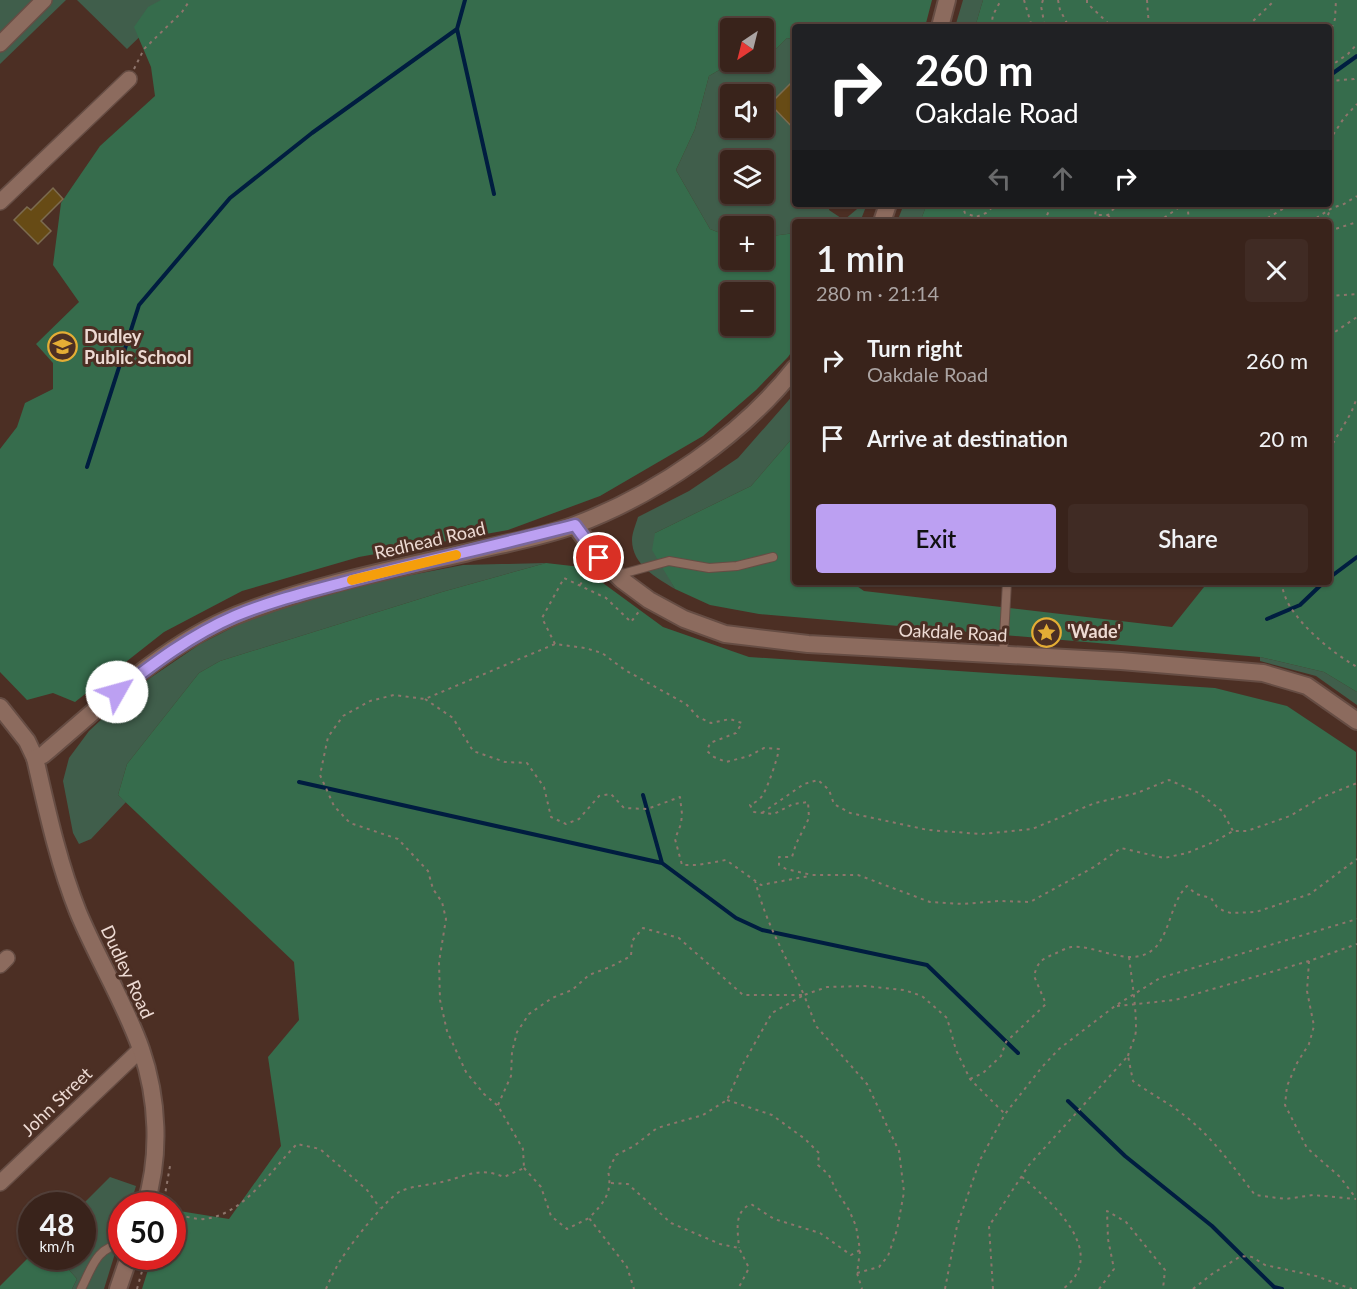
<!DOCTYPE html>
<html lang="en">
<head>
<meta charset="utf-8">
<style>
  :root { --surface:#39231b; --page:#402b24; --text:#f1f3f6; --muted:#aba4a3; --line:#53403a; --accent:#bca0f2 }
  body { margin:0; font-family:Lato,sans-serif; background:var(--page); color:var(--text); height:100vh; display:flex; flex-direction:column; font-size:22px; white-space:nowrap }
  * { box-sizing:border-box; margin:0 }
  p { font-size:20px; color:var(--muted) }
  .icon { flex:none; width:33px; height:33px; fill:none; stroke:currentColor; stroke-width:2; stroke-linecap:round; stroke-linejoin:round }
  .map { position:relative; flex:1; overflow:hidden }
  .details { position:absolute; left:792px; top:219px; width:540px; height:366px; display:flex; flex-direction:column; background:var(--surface); border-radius:6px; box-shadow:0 2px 4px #0004,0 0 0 2px var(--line) }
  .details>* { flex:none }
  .guide { position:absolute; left:792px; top:24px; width:540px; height:183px; border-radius:6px; box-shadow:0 2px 4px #0004,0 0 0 2px var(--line); background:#202124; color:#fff; overflow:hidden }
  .needle { width:39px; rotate:215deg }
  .buttons { position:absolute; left:720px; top:18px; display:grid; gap:12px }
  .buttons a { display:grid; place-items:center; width:54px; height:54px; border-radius:6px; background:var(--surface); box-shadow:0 2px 4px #0004,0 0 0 2px var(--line); font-size:30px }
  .speed { position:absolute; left:18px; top:1192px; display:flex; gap:12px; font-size:30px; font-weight:700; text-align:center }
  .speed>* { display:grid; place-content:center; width:78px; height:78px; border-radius:50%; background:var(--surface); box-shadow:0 2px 4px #0004,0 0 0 2px var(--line); line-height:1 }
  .speed small { font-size:15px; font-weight:400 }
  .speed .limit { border:9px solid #d22; background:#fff; color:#111 }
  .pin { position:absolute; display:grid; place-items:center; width:51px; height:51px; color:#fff; margin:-26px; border:3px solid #fff; border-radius:50%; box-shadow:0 2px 6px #0007 }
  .me { position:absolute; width:66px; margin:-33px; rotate:52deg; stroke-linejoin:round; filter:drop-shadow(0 0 4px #0008) }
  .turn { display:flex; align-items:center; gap:21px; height:126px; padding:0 24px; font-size:27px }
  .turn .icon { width:78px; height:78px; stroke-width:2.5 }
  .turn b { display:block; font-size:42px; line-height:51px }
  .lanes { display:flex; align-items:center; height:57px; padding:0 24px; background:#0003; justify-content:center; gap:30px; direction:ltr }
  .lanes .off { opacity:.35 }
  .round { display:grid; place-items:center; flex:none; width:63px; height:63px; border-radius:6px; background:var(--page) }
  .summary { display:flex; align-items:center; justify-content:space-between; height:102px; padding:0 24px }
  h1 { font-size:36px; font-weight:600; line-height:45px }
  .cta { display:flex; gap:12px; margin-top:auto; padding:12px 24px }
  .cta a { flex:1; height:69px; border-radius:6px; background:var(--accent); color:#111; font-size:24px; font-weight:600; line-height:69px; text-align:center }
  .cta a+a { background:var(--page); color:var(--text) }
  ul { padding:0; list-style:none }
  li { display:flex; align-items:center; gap:18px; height:78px; padding:0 24px }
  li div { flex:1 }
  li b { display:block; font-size:22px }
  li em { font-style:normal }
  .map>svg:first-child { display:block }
  .green { fill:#405e4b; fill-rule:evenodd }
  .forest { fill:#366c4c; fill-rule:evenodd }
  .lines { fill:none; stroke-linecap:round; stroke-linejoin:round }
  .stream { stroke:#001d40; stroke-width:4 }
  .building { fill:#674b15; stroke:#7c6b4f; stroke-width:1.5 }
  .service-casing { stroke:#664d44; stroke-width:10 }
  .minor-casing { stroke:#664d44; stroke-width:18 }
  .tertiary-casing { stroke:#664d44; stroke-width:20 }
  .secondary-casing { stroke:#664d44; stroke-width:20 }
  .path { stroke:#8e756c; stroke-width:2; stroke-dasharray:3 4.5; stroke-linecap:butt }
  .service { stroke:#8c6b5e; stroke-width:8 }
  .minor { stroke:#8c6b5e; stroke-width:15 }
  .tertiary { stroke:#8c6b5e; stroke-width:16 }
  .secondary { stroke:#8c6b5e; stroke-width:16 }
  .route-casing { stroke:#7a689d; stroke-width:15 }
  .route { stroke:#bca0f2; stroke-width:10 }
  .slow { stroke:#f59e0b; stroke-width:10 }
  .labels { text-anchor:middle; stroke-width:6; stroke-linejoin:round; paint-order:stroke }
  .poi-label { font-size:18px; font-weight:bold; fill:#eddad3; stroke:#4c2f24; text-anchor:start }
  .street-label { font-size:18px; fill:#eddad3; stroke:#4c2f24 }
</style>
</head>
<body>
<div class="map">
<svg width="1357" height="1289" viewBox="0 0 1357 1289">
  <rect width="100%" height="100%" fill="#4c2f24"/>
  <!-- green -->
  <path class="green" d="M 0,0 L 66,0 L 0,64 Z
    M 77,0 L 178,0 L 127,49 Z
    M 963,0 L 983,0 L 975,27 L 955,27 Z
    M 787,38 L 795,40 L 795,204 L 830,204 L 829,210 L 844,220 L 863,204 L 867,204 L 860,222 L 795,222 L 795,233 L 764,237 L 764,226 L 730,226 L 730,237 L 710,229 L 676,170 L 695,129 L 709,76 L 733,62 L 764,62 L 764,59 L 766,59 ZM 730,94 L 764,94 L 764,128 L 730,128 ZM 730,160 L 764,160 L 764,194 L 730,194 Z
    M 904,204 L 927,204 L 920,222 L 897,222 Z
    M 795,393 L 795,435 L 751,486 L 655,533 L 665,570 L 675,589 C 657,578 632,565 632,540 C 632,533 636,524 638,517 L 689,491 L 738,458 Z
    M 546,563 L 442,592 L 220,661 L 199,673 L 127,764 L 118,795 L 126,802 L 91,839 L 79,844 L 73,833 L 63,781 L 69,758 L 89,731 L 134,689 L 200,644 L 273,607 L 380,581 L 463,565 Z
    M 1260,657 L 1324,672 L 1357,692 L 1357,705 L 1316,676 L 1260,661 Z
    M 110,1177 L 136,1186 L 130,1206 L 122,1206 L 121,1234 L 104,1289 L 72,1289 L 77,1279 L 58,1257 L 82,1257 L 82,1206 L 81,1206 Z"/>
  <!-- forest -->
  <path class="forest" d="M 161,0 L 932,0 L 925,27 L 795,27 L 795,40 L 787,38 L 766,59 L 764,59 L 764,28 L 730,28 L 730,62 L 733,62 L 709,76 L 695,129 L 676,170 L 710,229 L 730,237 L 730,260 L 764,260 L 764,237 L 795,233 L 795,347 L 788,357 L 756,390 L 703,436 L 600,496 L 508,530 L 359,557 L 242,591 L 164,632 L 75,702 L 53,693 L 27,700 L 0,672 L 0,449 L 17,427 L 25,403 L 53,389 L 53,363 L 36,344 L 79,302 L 53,265 L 61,203 L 100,146 L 155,96 L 151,67 L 134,27 L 148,7 ZM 730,292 L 764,292 L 764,326 L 730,326 Z
    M 983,0 L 1357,0 L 1357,692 L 1324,672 L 1260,657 L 759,614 L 710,605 L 675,589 L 652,550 L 655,533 L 751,486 L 795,435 L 795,582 L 851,582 L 864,591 L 1172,627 L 1208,582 L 1329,582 L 1329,222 L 920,222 L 927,204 L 1329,204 L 1329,27 L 975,27 Z
    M 546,563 L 581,567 L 663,627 L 749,657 L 1215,688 L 1287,706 L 1356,752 L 1357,1289 L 142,1289 L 152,1257 L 172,1257 L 173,1210 L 229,1219 L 281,1146 L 268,1057 L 299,1020 L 294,962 L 118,795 L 127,764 L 199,673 L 220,661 L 442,592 Z
    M 31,1255 L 32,1257 L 58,1257 L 77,1279 L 72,1289 L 0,1289 L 0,1286 Z"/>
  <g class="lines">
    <!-- stream -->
    <path class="stream" d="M 465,0 L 457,29 L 494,194
      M 1329,76 L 1357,56
      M 87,467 L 139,305 L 230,198 L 312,133 L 457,29
      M 1329,578 L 1357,557
      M 1267,619 L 1300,605 L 1324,582
      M 299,782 L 662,863 L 736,918 L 762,930 L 927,965 L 1018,1053
      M 643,795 L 662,863
      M 1068,1101 L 1125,1156 L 1212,1226 L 1274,1287 L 1282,1289"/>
  </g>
  <!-- building -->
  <path class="building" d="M 795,79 L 795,130 L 770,104 Z
    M 53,188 L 63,199 L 41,221 L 51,231 L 38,244 L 14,220 L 27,207 L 31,210 Z"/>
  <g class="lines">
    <defs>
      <path id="service" d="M 618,575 L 669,561 L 709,568 L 737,566 L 773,557
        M 1003,655 L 1007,582
        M 81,1289 C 91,1270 97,1245 122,1245"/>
      <path id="minor" d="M 0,44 L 44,0
        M 0,202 L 129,79
        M 0,965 L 7,958
        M 0,1183 L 141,1049"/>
      <path id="tertiary" d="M 0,707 L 27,741 L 35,758"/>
      <path id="secondary" d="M 940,27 L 947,0
        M 882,222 L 888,204
        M 575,525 L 599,558 L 622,580 L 649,600 L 684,619 L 725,634 L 808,644 L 1121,661 L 1263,673 L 1307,686 L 1357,721
        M 145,1206 C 161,1156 158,1098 141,1049 C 124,1001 97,958 78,912 C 58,862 47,810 35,758 L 43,755 C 103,704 163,645 237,615 C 310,586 389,570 465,553 C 501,544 540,538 575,525 C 656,495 742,435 795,368
        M 118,1289 L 129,1257"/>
    </defs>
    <!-- service casing -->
    <use href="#service" class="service-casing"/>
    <!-- minor casing -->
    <use href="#minor" class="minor-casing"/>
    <!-- tertiary casing -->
    <use href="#tertiary" class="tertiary-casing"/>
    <!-- secondary casing -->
    <use href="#secondary" class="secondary-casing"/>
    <!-- path -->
    <path class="path" d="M 1024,0 L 1032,27
      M 1043,0 L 1041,6 L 1045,27
      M 1058,0 L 1060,10 L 1069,27
      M 1087,0 L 1087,3 L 1112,27
      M 1147,0 L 1149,27
      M 991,27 L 993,15 L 1001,0
      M 1240,27 L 1250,24 L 1275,0
      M 1329,35 L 1335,19 L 1336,0
      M 1329,67 L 1348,54 L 1357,44
      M 134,69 L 144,49 L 182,12 L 190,0
      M 1329,81 L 1354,79 L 1357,77
      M 1329,141 L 1344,118 L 1357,104
      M 965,204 L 963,208 L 965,213 L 976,217 L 986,213 L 996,204
      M 1097,204 L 1095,215 L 1108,215 L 1118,204
      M 1108,215 L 1112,222
      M 1044,222 L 1052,204
      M 1158,222 L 1184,204
      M 1189,222 L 1188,211 L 1190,204
      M 1261,222 L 1291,204
      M 1310,222 L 1332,208 L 1344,204 L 1357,196
      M 1325,222 L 1330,210
      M 1329,231 L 1357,222
      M 1329,296 L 1357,294
      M 1329,336 L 1357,317
      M 1329,450 L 1351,413 L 1357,398
      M 1281,582 C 1283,591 1286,601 1291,608 C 1306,631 1333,653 1357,667
      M 580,585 L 590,570
      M 555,644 L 542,618 L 564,578 L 606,598 L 631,622 L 640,610
      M 425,699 L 453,718 L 473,751 L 505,762 L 527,763 L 544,787 L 551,817 L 566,824 L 579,819 L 599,796 L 611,794 L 624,808 L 647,809 L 680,797 L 682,814 L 681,824 L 675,839 L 682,865 L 698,865 L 726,860 L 761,885 L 809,876
      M 762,813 L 804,784 L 818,780 L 829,790 L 834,804 L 850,813 L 928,830 L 981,834 L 1032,829 L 1095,803 L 1137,793 L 1169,780 L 1199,793 L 1222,811 L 1233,831
      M 755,880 C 765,922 786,957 804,995
      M 1309,961 L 1307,991 L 1314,1026 L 1309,1044 L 1297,1063 L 1287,1086 L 1285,1105 L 1307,1148 L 1340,1177 L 1355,1197
      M 1117,1006 L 1175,1000 L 1309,961 L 1357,944
      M 1128,1056 C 1130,1047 1136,1038 1136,1029 C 1136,1005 1132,981 1129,957
      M 970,1079 L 983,1073 L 1001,1056 L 1006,1042 L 1046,1004 L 1034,976 C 1038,962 1040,960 1054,954 C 1059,952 1066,948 1071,947 C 1094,945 1117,961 1140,956 C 1171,949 1167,905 1187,886 L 1196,894 L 1211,898 L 1217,907 L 1224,911 L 1231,913 L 1256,912 L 1310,894 L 1357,859
      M 727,1100 L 772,1115 L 805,1139 L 819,1153 L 818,1165 L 829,1175 L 836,1190 L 849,1210 L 856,1226 L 860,1250 L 851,1255 L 820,1233 L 774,1219 L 751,1204 C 733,1212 738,1231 739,1248
      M 498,1105 L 511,1076 L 512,1052 L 517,1032 L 529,1014 L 552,998 L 572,990 L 589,975 L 610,967 L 631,956 L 632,941 L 643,928 L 679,938 L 743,995 L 804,995 L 772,1013 L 743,1064 L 727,1100 L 703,1115 L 657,1128 L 634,1146 L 616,1155 L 608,1171 C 613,1192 604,1203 589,1218 L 627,1267 L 634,1289
      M 524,1168 L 541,1187 L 551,1216 L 567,1229 L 589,1218
      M 1022,1177 C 1052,1202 1110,1253 1063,1289
      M 611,1183 L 628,1184 L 671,1223 L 720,1244 L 739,1248 L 749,1268 L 738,1289
      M 163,1206 L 170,1166 L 168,1166
      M 172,1213 C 182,1215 195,1220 205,1219 C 246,1213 270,1171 297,1144 L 320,1149 L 367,1190 L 380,1208
      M 860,1251 L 857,1273 L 862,1289
      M 857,1273 L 879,1267 L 888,1256 L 897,1230 L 904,1192 L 899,1151 L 867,1084 L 816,1026 L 804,995 L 827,987 L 865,986 L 904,990 L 922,996 L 947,1018 L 956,1050 L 970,1079 L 1005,1114
      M 137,1289 L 146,1257
      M 326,1289 C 329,1282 332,1275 336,1268 C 343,1253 387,1197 401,1191 C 415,1185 432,1185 446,1181 C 469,1175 480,1167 504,1177 L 524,1168 L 523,1149 L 498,1106 L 484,1094 L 466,1072 L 447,1031 L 440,1000 L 439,962 L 446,919 L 442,902 L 433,889 L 428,871 L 398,839 L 350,823 L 334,806 L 320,775 L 328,737 L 343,716 L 370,701 L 394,695 L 425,699 L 555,644 L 585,648 L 602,653 L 625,670 L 686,704 L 698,717 L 711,723 L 730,719 L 742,723 L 736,733 L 710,743 L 707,751 L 714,757 L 726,762 L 749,756 L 764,748 L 779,749 C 778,757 767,790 762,796 C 760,800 754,803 750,805 L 754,812 L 774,814 L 793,804 L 808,802 L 809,818 L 796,844 L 792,857 L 779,857 L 779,865 L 786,869 L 812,875 L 858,875 L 930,902 L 963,904 L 999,901 L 1030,902 L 1094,867 L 1121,848 L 1164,858 L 1187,853 L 1216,841 L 1233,831 L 1247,831 L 1290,816 L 1320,798 L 1357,783
      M 945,1289 L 957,1226 L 980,1160 L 1005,1114 L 1042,1067 L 1059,1049 L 1115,1006 L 1160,978 L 1357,919
      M 993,1289 L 989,1226 L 1029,1165 L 1128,1056 L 1133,1081 C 1148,1092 1165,1101 1180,1112 C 1210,1134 1232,1165 1255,1195 L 1286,1199 L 1313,1195 L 1356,1199
      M 1099,1289 L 1114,1269 L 1108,1239 L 1107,1211 L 1126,1222 L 1165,1270 L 1163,1289
      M 1193,1289 L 1212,1274 L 1241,1256 L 1252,1257 L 1265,1265 L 1316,1276 L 1352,1289"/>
    <!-- service -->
    <use href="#service" class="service"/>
    <!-- minor -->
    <use href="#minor" class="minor"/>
    <!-- tertiary -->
    <use href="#tertiary" class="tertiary"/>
    <!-- secondary -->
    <use href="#secondary" class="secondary"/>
  </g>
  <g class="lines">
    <defs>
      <path id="route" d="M 117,692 C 154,663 191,635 235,616 C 271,601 308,592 345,582 C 421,562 498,545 575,525 L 599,558"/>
    </defs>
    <!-- route casing -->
    <use href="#route" class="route-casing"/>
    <!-- route -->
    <use href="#route" class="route"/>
    <!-- slow -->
    <path class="slow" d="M 352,580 L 456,555"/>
  </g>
  <!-- icons -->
  <defs>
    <symbol id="school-ring" viewBox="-11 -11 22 22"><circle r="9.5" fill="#4c2f24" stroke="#e4ad35" stroke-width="1.5"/><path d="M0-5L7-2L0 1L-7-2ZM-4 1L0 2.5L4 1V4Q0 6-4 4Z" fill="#e4ad35"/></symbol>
    <symbol id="sight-ring" viewBox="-11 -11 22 22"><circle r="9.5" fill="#4c2f24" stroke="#e4ad35" stroke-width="1.5"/><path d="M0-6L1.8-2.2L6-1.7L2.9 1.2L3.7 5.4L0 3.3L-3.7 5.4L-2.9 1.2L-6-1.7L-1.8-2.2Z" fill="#e4ad35"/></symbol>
  </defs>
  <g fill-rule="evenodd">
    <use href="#school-ring" x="46" y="330" width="33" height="33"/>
    <use href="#sight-ring" x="1030" y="616" width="33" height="33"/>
  </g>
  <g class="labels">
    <!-- poi labels -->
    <g class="poi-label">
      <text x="84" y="343">Dudley<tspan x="84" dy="21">Public School</tspan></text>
      <text x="1067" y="638">'Wade'</text>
    </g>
    <!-- street labels -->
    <g class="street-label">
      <text transform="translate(430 541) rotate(-13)" y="6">Redhead Road</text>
      <text transform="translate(953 633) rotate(3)" y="6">Oakdale Road</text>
      <text transform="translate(127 972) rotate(65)" y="6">Dudley Road</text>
      <text transform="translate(57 1102) rotate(-44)" y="6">John Street</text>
    </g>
  </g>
</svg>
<div class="buttons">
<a><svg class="needle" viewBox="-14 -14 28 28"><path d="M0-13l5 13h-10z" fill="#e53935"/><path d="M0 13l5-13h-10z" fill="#aba4a3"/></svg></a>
<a><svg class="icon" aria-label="sound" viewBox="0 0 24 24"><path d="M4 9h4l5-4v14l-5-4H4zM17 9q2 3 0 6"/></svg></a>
<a><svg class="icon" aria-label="layers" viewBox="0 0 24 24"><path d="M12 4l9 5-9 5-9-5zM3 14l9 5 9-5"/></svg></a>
<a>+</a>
<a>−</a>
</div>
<div class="speed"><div>48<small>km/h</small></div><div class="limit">50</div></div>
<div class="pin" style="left:599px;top:558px;background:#d93025"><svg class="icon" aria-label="arrive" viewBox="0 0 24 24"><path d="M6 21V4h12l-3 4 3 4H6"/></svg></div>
<svg class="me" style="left:117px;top:692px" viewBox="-20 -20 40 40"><circle r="19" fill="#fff"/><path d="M0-13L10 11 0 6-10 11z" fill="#bca0f2"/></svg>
<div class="guide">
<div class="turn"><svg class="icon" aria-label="right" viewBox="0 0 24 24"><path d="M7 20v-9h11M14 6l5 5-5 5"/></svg><div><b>260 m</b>Oakdale Road</div></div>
<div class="lanes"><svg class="icon off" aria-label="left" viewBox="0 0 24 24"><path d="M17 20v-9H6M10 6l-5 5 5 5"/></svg><svg class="icon off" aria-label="ahead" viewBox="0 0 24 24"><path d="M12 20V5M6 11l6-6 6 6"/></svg><svg class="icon" aria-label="right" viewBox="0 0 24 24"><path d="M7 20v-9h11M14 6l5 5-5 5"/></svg></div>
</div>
<section class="details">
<div class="summary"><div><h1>1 min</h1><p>280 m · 21:14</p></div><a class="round"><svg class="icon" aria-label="close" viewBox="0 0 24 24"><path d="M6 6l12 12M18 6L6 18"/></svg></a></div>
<ul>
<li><svg class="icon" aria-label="right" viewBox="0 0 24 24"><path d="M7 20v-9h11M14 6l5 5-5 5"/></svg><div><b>Turn right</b><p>Oakdale Road</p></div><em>260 m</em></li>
<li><svg class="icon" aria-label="arrive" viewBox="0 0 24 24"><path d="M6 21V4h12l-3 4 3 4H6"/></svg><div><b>Arrive at destination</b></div><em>20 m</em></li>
</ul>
<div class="cta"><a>Exit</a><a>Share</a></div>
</section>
</div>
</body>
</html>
